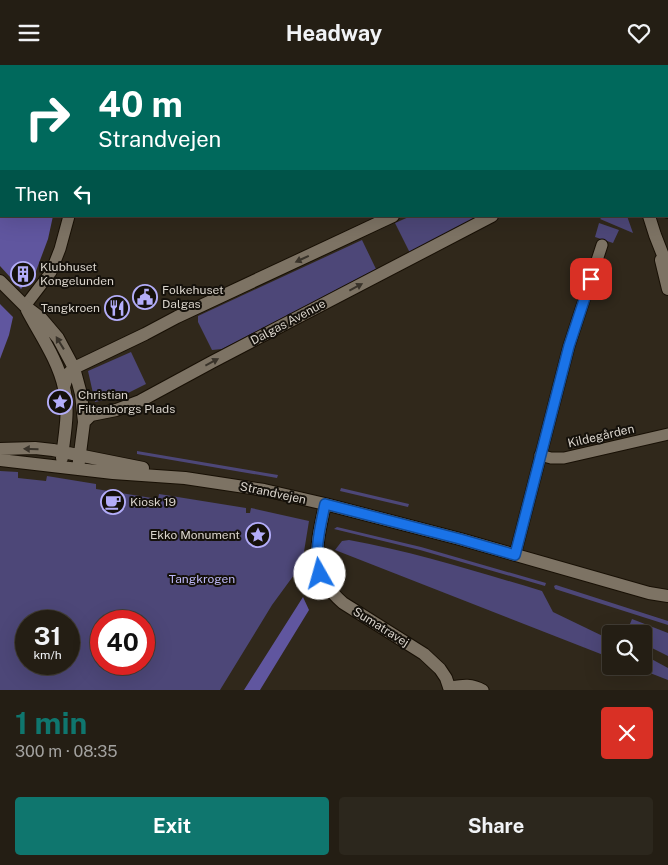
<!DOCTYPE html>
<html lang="en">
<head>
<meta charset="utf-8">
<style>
  :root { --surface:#241e14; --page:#2c271d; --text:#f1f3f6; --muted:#a3a2a0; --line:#413c34; --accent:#0f766e }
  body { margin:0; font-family:"Public Sans",sans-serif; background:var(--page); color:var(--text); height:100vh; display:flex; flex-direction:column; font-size:19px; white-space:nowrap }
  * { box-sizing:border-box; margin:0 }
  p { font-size:16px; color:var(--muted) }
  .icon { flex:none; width:28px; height:28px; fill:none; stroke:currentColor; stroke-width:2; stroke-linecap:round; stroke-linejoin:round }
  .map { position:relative; height:625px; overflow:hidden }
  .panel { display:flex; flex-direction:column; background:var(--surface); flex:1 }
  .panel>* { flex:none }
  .hud { position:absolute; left:0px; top:0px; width:669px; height:152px; box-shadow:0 5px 20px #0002,0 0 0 1px var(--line); background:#00695c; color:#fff; overflow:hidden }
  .fabs { position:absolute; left:602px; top:560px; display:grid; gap:10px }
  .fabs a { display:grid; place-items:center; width:50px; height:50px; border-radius:5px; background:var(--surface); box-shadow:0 5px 20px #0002,0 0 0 1px var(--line); font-size:25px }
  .speed { position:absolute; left:15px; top:545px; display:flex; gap:10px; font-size:25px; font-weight:700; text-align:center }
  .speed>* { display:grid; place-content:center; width:65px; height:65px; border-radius:50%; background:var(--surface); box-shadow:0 5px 20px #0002,0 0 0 1px var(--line); line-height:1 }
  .speed small { font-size:12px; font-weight:400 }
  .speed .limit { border:8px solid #d22; background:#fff; color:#111 }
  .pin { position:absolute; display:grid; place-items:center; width:42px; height:42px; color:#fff; margin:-21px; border-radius:10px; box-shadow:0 2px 8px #0006 }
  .me { position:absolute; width:55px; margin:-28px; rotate:353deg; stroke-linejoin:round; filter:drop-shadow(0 0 4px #0008) }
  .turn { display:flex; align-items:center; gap:18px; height:105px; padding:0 15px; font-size:22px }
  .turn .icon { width:65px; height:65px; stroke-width:2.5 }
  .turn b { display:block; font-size:35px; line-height:42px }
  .then { display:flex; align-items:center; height:48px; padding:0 15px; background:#0003; gap:10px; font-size:19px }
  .round { display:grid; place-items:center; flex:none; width:52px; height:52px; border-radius:5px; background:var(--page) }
  .headline { display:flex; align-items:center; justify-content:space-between; height:85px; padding:0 15px }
  h1 { font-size:30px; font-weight:700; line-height:38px; color:var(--accent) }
  .primary-button { display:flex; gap:10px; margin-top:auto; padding:10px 15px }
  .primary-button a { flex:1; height:58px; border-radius:5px; background:var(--accent); color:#fff; font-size:20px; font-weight:700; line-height:58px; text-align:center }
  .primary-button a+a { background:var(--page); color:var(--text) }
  header { display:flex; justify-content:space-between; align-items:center; height:65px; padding:0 15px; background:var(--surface); font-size:22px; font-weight:700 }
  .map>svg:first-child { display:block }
  .green { fill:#4d4778; fill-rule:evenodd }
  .forest { fill:#60569f }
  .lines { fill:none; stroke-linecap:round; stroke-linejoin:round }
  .street-casing { stroke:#181005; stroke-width:13 }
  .secondary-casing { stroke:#181005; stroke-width:14 }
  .street { stroke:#7d7364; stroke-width:11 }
  .secondary { stroke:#7d7364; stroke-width:12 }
  .oneway { fill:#39332a }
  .route-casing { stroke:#114b97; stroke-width:12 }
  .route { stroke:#1a73e8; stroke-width:9 }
  .labels { text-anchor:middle; stroke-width:4; stroke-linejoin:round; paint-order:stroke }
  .poi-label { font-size:12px; fill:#d9d3cb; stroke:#15110b; text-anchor:start }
  .street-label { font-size:12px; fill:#d9d3cb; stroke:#15110b }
  .park-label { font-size:12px; fill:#bdb8f6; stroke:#15110b }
</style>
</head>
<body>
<header><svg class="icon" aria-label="menu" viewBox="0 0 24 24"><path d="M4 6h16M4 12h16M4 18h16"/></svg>Headway<svg class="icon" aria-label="heart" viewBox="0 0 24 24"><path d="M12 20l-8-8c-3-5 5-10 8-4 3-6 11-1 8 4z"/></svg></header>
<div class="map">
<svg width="668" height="625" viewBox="0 0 668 625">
  <rect width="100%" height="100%" fill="#30281b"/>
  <!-- green -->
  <path class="green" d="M 411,151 L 480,151 L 410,188 L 395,158 Z
    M 603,151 L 627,151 L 633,168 L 600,154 Z
    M 599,158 L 619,165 L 613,178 L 595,172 Z
    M 362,175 L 376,204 L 222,284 L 212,285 L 198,257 L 198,251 Z
    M 131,287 L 146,319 L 122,331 L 95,337 L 88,306 Z
    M 137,386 L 278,410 L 277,413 L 137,389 Z
    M 0,406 L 18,407 L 18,413 L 46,416 L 47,411 L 96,419 L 96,424 L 158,434 L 159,429 L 246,443 L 246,448 L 250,448 L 251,443 L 309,456 L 302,499 L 272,540 L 220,625 L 0,625 ZM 26,556 L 69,556 L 69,599 L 26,599 ZM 101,556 L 144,556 L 144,599 L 101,599 Z
    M 341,423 L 409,439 L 408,442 L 340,426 Z
    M 337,462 L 421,482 L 546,518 L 545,521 L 420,485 L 334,464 Z
    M 349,475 C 415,487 478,507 542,526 L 553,547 L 611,575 L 611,593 L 335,485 L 342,476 Z
    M 556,520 L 668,556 L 668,560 L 555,524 L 554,521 Z
    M 632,554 L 668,568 L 668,591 L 644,579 L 644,569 L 626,569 Z
    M 644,590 L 668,603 L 668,615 L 632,601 L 644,601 Z"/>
  <!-- forest -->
  <path class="forest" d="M 0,0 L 69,0 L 69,1 L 1,1 L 1,151 L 53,151 L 48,174 L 36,206 L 21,224 L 0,201 Z
    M 0,239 L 13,252 L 9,270 L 0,294 Z
    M 303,532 L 309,545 L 260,625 L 244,625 Z"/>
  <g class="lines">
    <defs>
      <path id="street" d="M 86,1 L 86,0
        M 25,241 L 51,207 L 60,184 L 69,151
        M 540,390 L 551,393 L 564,393 L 668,369
        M 515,490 L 569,281 L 602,180
        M 449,622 C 462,620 471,618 483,625"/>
      <path id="secondary" d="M 615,0 L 615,1
        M 637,0 L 637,1
        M 668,99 L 668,100
        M 668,144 L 668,147
        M 649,151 L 655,170 L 668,203
        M 661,195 L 668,224
        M 0,216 L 25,241 L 41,253 L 58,273 L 74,303 L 81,329 L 84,357 L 78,404
        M 27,245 C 40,270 58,295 64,323 C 70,346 64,371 62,393
        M 64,322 L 68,309 L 74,303 L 145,269 L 177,252 L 393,151
        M 84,357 L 91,350 L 116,345 L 140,336 L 212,297 L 492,151
        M 0,384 L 35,383 L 53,385 L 143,403
        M 0,395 L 113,408 L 185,413 L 264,425 L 325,439 L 460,474 L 649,528 L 668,531
        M 325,439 C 317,479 307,507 343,538 L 424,589 L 440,604 L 446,613 L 450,625"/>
    </defs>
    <!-- street casing -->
    <use href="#street" class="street-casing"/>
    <!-- secondary casing -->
    <use href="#secondary" class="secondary-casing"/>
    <!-- street -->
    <use href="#street" class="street"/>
    <!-- secondary -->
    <use href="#secondary" class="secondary"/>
  </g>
  <!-- one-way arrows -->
  <defs><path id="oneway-solid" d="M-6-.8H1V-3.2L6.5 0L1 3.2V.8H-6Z" transform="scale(1.25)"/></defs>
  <g class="oneway">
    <use href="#oneway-solid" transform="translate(302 194) rotate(155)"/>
    <use href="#oneway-solid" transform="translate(356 222) rotate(-28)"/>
    <use href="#oneway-solid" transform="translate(60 278) rotate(-122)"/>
    <use href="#oneway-solid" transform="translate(212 297) rotate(-28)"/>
    <use href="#oneway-solid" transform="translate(31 384) rotate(-179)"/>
  </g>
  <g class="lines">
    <defs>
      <path id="route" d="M 320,509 C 314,483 320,464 325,439 L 460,474 L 515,490 L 569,281 L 591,214"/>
    </defs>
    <!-- route casing -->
    <use href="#route" class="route-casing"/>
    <!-- route -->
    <use href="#route" class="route"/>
  </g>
  <!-- icons -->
  <defs>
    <symbol id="building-ring" viewBox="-11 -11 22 22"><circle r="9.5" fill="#15110b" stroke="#b3adf9" stroke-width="1.5"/><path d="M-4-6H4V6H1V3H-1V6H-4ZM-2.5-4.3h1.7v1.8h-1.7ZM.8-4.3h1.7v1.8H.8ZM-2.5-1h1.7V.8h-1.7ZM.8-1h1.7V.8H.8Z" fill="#b3adf9"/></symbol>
    <symbol id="civic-ring" viewBox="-11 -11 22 22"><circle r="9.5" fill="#15110b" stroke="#b3adf9" stroke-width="1.5"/><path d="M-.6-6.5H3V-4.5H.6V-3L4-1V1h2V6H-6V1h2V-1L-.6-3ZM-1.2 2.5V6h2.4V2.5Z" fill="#b3adf9"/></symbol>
    <symbol id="restaurant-ring" viewBox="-11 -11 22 22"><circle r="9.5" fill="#15110b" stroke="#b3adf9" stroke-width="1.5"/><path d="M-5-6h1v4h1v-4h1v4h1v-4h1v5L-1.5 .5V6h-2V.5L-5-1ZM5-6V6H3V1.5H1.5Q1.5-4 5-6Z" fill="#b3adf9"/></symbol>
    <symbol id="sight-ring" viewBox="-11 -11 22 22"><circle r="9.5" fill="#15110b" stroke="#b3adf9" stroke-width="1.5"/><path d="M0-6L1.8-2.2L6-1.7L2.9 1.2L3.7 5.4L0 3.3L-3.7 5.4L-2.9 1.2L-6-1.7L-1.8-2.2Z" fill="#b3adf9"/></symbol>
    <symbol id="cafe-ring" viewBox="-11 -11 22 22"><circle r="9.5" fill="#15110b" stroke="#b3adf9" stroke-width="1.5"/><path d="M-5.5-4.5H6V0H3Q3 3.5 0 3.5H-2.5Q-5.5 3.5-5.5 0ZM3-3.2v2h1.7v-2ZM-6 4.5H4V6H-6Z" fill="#b3adf9"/></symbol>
  </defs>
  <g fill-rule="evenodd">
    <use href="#building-ring" x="9" y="195" width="28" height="28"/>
    <use href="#civic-ring" x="131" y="218" width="28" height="28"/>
    <use href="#restaurant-ring" x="103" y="229" width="28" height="28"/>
    <use href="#sight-ring" x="46" y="323" width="28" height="28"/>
    <use href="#cafe-ring" x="99" y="423" width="28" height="28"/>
    <use href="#sight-ring" x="244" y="456" width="28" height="28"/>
  </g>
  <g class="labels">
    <!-- poi labels -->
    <g class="poi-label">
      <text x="40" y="206">Klubhuset<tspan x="40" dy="14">Kongelunden</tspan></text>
      <text x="162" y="229">Folkehuset<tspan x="162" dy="14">Dalgas</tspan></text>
      <text x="100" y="247" text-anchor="end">Tangkroen</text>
      <text x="78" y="334">Christian<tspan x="78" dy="14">Filtenborgs Plads</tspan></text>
      <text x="130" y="441">Kiosk 19</text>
      <text x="240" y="474" text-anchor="end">Ekko Monument</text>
    </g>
    <!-- street labels -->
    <g class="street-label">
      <text transform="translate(288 257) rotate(-28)" y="4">Dalgas Avenue</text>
      <text transform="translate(601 371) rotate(-13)" y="4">Kildegården</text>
      <text transform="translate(273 428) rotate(12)" y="4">Strandvejen</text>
      <text transform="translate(381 562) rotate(32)" y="4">Sumatravej</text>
    </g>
    <!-- park labels -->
    <g class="park-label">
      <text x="202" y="518">Tangkrogen</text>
    </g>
  </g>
</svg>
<div class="fabs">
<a><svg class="icon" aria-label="search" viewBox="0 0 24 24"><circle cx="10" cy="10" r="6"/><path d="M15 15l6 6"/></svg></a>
</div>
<div class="speed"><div>31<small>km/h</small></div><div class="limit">40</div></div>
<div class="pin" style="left:591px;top:214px;background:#d93025"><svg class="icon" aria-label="arrive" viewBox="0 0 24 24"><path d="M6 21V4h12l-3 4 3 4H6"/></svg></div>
<svg class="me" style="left:320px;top:509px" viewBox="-20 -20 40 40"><circle r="19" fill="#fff"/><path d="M0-13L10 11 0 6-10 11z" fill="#1a73e8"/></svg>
<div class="hud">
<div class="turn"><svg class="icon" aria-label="right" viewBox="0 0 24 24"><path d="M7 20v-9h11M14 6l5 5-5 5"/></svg><div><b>40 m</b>Strandvejen</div></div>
<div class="then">Then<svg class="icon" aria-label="left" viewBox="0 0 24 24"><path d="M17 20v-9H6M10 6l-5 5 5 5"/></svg></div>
</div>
</div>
<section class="panel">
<div class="headline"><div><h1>1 min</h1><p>300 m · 08:35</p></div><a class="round" style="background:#d93025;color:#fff"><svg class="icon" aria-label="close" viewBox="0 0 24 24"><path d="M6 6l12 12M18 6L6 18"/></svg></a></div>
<div class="primary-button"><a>Exit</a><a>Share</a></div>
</section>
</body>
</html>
